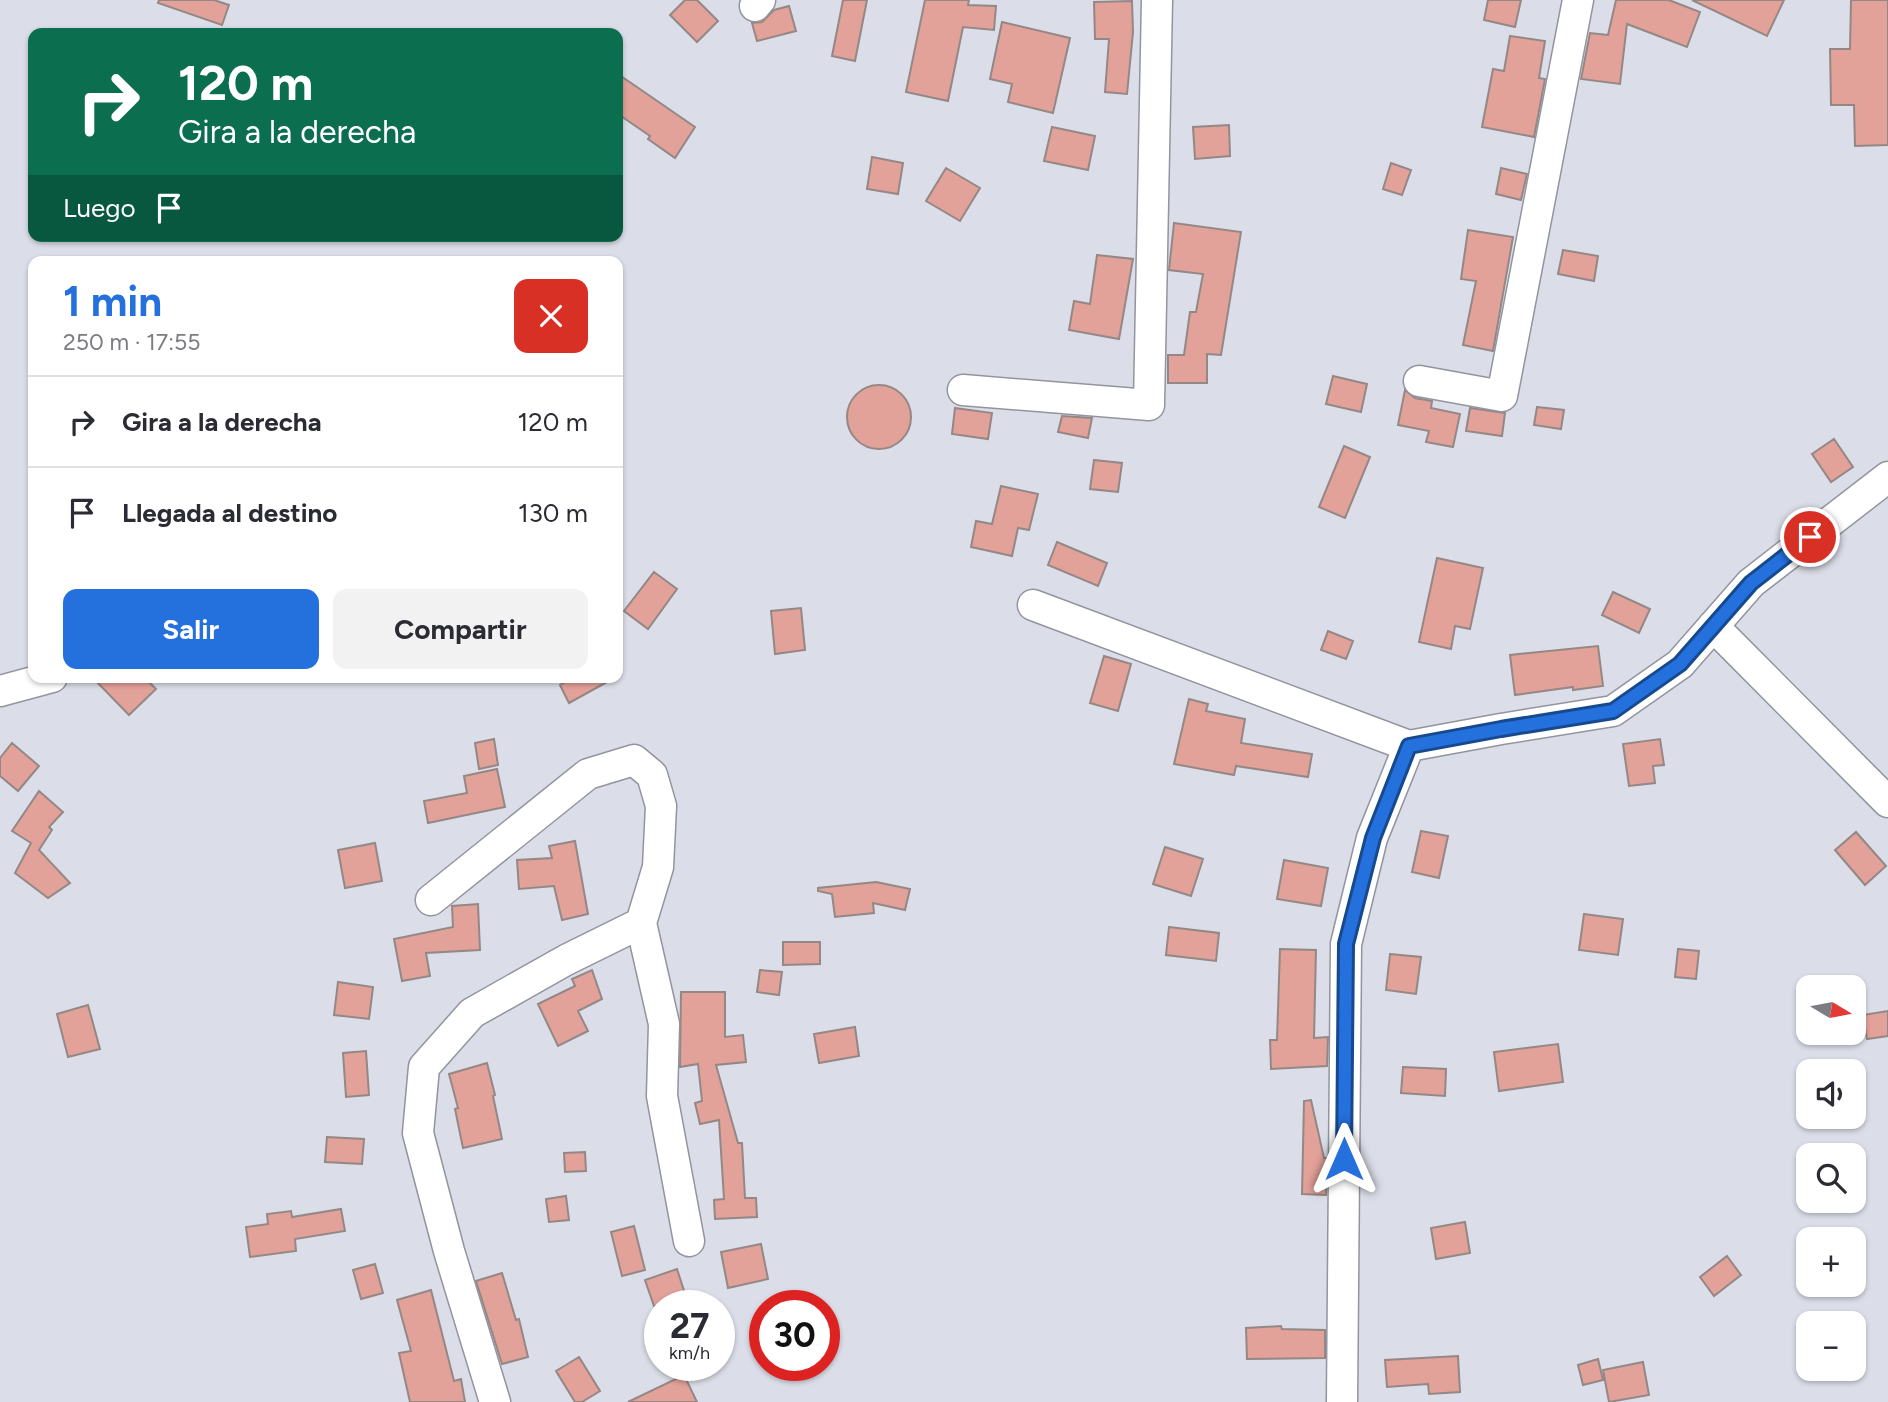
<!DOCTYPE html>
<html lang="es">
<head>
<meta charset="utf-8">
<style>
  :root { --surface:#fff; --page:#f2f2f3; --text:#2b2b33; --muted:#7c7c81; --line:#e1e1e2; --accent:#2470dc }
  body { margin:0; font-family:Figtree,sans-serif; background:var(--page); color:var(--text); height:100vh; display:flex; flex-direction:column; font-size:26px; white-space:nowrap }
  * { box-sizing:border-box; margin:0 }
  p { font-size:23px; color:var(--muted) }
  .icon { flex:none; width:38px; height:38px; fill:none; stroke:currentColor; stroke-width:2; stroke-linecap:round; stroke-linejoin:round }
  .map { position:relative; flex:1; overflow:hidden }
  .details { position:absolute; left:28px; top:256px; width:595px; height:427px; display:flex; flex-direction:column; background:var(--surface); border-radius:14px; box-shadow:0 2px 5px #0004 }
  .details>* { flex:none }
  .top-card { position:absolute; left:28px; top:28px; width:595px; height:214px; border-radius:14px; box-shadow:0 2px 5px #0004; background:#0b6e4f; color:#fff; overflow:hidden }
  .needle { width:46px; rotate:100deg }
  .fabs { position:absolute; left:1796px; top:975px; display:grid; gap:14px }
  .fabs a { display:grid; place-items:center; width:70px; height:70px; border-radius:14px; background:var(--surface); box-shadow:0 2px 5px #0004; font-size:35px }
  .speed { position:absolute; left:644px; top:1290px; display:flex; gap:14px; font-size:35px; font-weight:700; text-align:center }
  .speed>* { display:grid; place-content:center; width:91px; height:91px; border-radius:50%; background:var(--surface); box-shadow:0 2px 5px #0004; line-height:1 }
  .speed small { font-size:18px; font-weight:400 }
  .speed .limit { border:10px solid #d22; background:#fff; color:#111 }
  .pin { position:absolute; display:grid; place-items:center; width:60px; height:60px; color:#fff; margin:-30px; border:4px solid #fff; border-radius:50%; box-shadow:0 2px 7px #0007 }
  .me { position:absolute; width:77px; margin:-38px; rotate:0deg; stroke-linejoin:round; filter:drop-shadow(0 0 5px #0008) }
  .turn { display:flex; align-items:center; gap:24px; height:147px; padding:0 35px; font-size:32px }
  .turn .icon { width:91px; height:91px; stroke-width:2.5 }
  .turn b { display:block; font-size:49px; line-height:60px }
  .then { display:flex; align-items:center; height:66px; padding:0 35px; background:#0003; gap:14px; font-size:26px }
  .round { display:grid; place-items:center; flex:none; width:74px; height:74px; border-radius:14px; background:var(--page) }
  .summary { display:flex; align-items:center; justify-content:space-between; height:119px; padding:0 35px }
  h1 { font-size:42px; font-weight:700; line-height:52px; color:var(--accent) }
  .cta { display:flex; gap:14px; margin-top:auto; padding:14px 35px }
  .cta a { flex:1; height:80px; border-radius:14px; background:var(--accent); color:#fff; font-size:28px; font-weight:700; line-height:80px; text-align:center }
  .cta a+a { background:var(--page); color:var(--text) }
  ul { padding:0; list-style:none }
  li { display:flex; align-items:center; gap:21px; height:91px; padding:0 35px; border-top:2px solid var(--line) }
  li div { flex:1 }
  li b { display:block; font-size:26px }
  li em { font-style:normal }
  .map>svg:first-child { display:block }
  .building { fill:#e2a199; stroke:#948886; stroke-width:2 }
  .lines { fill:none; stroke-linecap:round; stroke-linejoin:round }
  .minor-casing { stroke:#92949e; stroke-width:33 }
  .minor { stroke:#fff; stroke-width:30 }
  .route-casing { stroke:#17498f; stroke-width:18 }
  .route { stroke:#2470dc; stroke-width:12 }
</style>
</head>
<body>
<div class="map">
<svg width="1888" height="1402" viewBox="0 0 1888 1402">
  <rect width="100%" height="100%" fill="#dbdee8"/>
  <!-- building -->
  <path class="building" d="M 159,0 L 214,0 L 229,5 L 222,25 L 158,3 Z
    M 685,0 L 697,0 L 718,21 L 697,42 L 670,15 Z
    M 843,0 L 867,0 L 855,61 L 832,56 Z
    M 925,0 L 969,0 L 968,5 L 996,6 L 994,30 L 963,27 L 948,101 L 906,92 Z
    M 1488,0 L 1521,0 L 1515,27 L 1484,20 Z
    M 1616,0 L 1669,0 L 1700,12 L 1687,47 L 1627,24 L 1620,84 L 1581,79 L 1590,33 L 1608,35 Z
    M 1692,0 L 1784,0 L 1767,36 Z
    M 1851,0 L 1888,0 L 1888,145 L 1855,146 L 1854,105 L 1831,105 L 1830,49 L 1850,49 Z
    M 1132,1 L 1133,32 L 1127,94 L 1105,92 L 1109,39 L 1095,39 L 1094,2 Z
    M 789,6 L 796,31 L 757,41 L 752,23 L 762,22 L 774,10 Z
    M 1002,22 L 1070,38 L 1053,113 L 1008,102 L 1012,84 L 990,79 Z
    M 1510,36 L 1545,41 L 1539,78 L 1545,79 L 1534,137 L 1482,127 L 1493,69 L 1504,71 Z
    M 618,74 L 695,127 L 675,158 L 648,139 L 650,136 L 618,114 Z
    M 1229,125 L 1230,156 L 1195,159 L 1193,127 Z
    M 1052,127 L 1095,136 L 1088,170 L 1044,161 Z
    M 872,157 L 903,163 L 898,194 L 867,189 Z
    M 1391,163 L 1411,170 L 1402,195 L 1383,189 Z
    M 946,168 L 980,188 L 960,221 L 926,201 Z
    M 1501,168 L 1527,174 L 1521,200 L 1496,194 Z
    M 1174,223 L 1241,232 L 1221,355 L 1207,354 L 1207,383 L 1168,383 L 1168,355 L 1184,355 L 1190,312 L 1196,312 L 1203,274 L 1169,270 Z
    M 1468,230 L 1513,237 L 1493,351 L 1463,345 L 1476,281 L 1461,279 Z
    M 1563,250 L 1598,256 L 1594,281 L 1558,274 Z
    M 1097,255 L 1133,259 L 1119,339 L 1069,330 L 1074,301 L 1090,304 Z
    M 1333,376 L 1367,384 L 1361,412 L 1326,404 Z
    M847 417a32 32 0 1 1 64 0a32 32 0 1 1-64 0Z
    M 1405,390 L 1415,398 L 1432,401 L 1431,408 L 1460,414 L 1453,447 L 1426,442 L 1429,431 L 1398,425 Z
    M 1537,407 L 1564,410 L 1561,429 L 1534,425 Z
    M 955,408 L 992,413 L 988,439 L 952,434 Z
    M 1470,408 L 1505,413 L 1502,436 L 1466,431 Z
    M 1062,416 L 1092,418 L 1088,438 L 1058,432 Z
    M 1834,439 L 1853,467 L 1831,482 L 1812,454 Z
    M 1344,446 L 1370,457 L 1345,518 L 1319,507 Z
    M 1094,460 L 1122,463 L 1118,492 L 1090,489 Z
    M 1001,486 L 1038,494 L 1029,530 L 1018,528 L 1012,556 L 971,547 L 976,521 L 992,524 Z
    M 1057,542 L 1107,563 L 1098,586 L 1048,565 Z
    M 1437,558 L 1483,568 L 1470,629 L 1455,626 L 1451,649 L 1419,642 Z
    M 654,572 L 677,589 L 648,629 L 624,611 Z
    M 1613,592 L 1650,609 L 1639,633 L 1602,615 Z
    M 801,608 L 805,650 L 775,654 L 771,611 Z
    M 1328,631 L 1353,641 L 1346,659 L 1321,650 Z
    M 1598,646 L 1603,686 L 1573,690 L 1573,687 L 1515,695 L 1510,655 Z
    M 1104,656 L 1131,664 L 1118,711 L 1090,703 Z
    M 92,677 L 144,677 L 156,689 L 129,715 Z
    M 573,677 L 616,677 L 569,703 L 560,685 Z
    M 1189,699 L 1208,704 L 1206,711 L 1245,719 L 1241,743 L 1312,754 L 1308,777 L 1236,766 L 1234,775 L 1174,764 Z
    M 494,739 L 498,765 L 479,769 L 475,743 Z
    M 1660,739 L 1664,765 L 1653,766 L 1655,783 L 1629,786 L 1623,744 Z
    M 12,743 L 39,766 L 18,791 L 0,776 L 0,758 Z
    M 497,769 L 505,807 L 428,823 L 424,801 L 467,793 L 464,776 Z
    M 39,791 L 63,812 L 49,827 L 52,830 L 39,850 L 70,883 L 48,898 L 15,873 L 31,843 L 12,831 Z
    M 1421,831 L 1448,836 L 1439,878 L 1412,872 Z
    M 1856,832 L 1886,866 L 1865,885 L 1835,850 Z
    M 575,841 L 588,914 L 562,920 L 554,886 L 519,889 L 517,860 L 552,858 L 549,846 Z
    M 375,843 L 382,881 L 345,888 L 338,850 Z
    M 1165,847 L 1203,859 L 1191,896 L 1153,884 Z
    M 1284,860 L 1328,868 L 1321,906 L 1277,899 Z
    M 876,882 L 910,889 L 905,910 L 873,903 L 874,913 L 835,917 L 832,894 L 818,891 L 818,888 Z
    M 478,904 L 480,950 L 426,953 L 430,976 L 402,981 L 394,939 L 453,927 L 452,906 Z
    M 1584,914 L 1623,919 L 1618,955 L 1579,950 Z
    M 1169,927 L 1219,933 L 1216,961 L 1166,955 Z
    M 783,942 L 820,942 L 820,964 L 783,965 Z
    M 1280,949 L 1316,950 L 1314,1038 L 1328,1037 L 1327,1066 L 1271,1069 L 1270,1040 L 1277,1040 Z
    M 1678,949 L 1699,951 L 1696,979 L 1675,977 Z
    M 1390,954 L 1421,957 L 1416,994 L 1386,990 Z
    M 592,970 L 602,999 L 578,1011 L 588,1031 L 558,1046 L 538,1004 L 575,986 L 572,979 Z
    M 760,970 L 782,972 L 779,995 L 757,992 Z
    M 338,982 L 373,987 L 369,1019 L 334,1015 Z
    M 681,992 L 725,992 L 725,1037 L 743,1035 L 746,1062 L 716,1065 L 738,1143 L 742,1143 L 745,1198 L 756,1198 L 757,1217 L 715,1219 L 714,1200 L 724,1199 L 719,1120 L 700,1124 L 695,1103 L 702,1101 L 698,1064 L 680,1067 Z
    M 88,1005 L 100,1049 L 68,1057 L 57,1014 Z
    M 1888,1011 L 1888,1036 L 1867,1039 L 1863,1015 Z
    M 855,1027 L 859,1056 L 819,1063 L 814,1034 Z
    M 1558,1044 L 1563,1082 L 1499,1091 L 1494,1052 Z
    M 366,1051 L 369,1095 L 346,1097 L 343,1053 Z
    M 487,1063 L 495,1095 L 493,1096 L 502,1139 L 463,1148 L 455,1109 L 458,1108 L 449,1074 Z
    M 1403,1067 L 1446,1069 L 1445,1096 L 1401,1093 Z
    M 1311,1100 L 1324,1158 L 1327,1158 L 1326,1195 L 1302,1194 L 1304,1101 Z
    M 327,1137 L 364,1139 L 362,1164 L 325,1162 Z
    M 585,1152 L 586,1171 L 565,1172 L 564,1153 Z
    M 566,1196 L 569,1220 L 549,1222 L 546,1199 Z
    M 341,1209 L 345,1231 L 295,1239 L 296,1251 L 250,1257 L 246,1227 L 268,1224 L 267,1214 L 291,1211 L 292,1217 Z
    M 1465,1222 L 1470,1253 L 1436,1259 L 1431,1228 Z
    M 634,1226 L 645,1270 L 622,1276 L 611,1232 Z
    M 761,1244 L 768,1279 L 728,1288 L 721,1252 Z
    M 1727,1256 L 1741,1275 L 1714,1296 L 1700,1277 Z
    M 375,1264 L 383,1293 L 361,1299 L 353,1270 Z
    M 677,1269 L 689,1306 L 654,1306 L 645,1280 Z
    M 502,1273 L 516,1320 L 519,1319 L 528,1357 L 502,1364 L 476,1281 Z
    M 431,1290 L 454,1381 L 461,1379 L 465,1402 L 410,1402 L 399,1353 L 411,1351 L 397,1300 Z
    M 1281,1326 L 1282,1329 L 1325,1330 L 1325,1358 L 1247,1359 L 1246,1328 Z
    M 1458,1356 L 1460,1392 L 1429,1394 L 1428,1384 L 1387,1387 L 1385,1360 Z
    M 579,1357 L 600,1391 L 582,1402 L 575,1402 L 556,1371 Z
    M 1598,1359 L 1603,1380 L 1583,1385 L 1578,1365 Z
    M 1643,1362 L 1649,1395 L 1609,1402 L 1603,1370 Z
    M 684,1375 L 697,1402 L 628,1402 Z"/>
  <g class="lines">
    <defs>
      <path id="minor" d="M 755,6 L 760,0
        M 1419,381 L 1502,396 L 1578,0
        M 963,390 L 1149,405 L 1157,0
        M 1033,605 L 1409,746
        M 1713,626 L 1888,802
        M 0,691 L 52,677
        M 431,900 L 588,774 L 634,760 L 652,775 L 661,806 L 658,867 L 641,923
        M 495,1402 L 449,1251 L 418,1133 L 424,1067 L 472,1013 L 566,960 L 641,923 L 664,1024 L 662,1096 L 689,1241
        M 1342,1402 L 1346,944 L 1372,838 L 1409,746 L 1501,729 L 1613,711 L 1680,664 L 1751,583 L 1888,477"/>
    </defs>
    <!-- minor casing -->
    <use href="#minor" class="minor-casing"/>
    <!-- minor -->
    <use href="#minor" class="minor"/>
  </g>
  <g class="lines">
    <defs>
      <path id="route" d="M 1344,1159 L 1346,944 L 1373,838 L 1409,746 L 1501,729 L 1613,711 L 1680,664 L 1751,583 L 1810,537"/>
    </defs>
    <!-- route casing -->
    <use href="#route" class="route-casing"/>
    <!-- route -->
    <use href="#route" class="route"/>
  </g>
</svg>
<div class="fabs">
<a><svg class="needle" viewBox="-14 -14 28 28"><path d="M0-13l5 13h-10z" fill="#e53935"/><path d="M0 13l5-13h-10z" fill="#7c7c81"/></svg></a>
<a><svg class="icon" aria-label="sound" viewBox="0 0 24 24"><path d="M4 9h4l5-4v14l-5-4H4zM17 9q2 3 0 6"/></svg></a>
<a><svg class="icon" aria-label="search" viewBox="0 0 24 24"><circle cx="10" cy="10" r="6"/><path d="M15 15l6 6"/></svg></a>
<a>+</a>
<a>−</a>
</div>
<div class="speed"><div>27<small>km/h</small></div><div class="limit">30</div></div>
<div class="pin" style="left:1810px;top:537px;background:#d93025"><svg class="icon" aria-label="arrive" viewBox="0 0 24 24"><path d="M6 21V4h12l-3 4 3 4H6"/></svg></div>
<svg class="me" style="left:1344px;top:1159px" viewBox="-20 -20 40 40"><path d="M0-17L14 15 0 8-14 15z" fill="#2470dc" stroke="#fff" stroke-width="4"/></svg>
<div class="top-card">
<div class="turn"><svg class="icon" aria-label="right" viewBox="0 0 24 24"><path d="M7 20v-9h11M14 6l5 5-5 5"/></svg><div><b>120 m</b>Gira a la derecha</div></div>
<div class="then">Luego<svg class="icon" aria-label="arrive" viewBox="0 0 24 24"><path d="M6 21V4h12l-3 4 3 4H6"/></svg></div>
</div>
<section class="details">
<div class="summary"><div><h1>1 min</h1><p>250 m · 17:55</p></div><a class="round" style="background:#d93025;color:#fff"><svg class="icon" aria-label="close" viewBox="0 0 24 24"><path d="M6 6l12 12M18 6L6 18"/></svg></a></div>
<ul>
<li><svg class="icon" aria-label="right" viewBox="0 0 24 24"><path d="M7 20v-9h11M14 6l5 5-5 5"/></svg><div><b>Gira a la derecha</b></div><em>120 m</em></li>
<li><svg class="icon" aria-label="arrive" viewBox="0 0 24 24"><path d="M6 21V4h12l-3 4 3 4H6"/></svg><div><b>Llegada al destino</b></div><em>130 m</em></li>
</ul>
<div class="cta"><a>Salir</a><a>Compartir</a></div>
</section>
</div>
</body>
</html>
